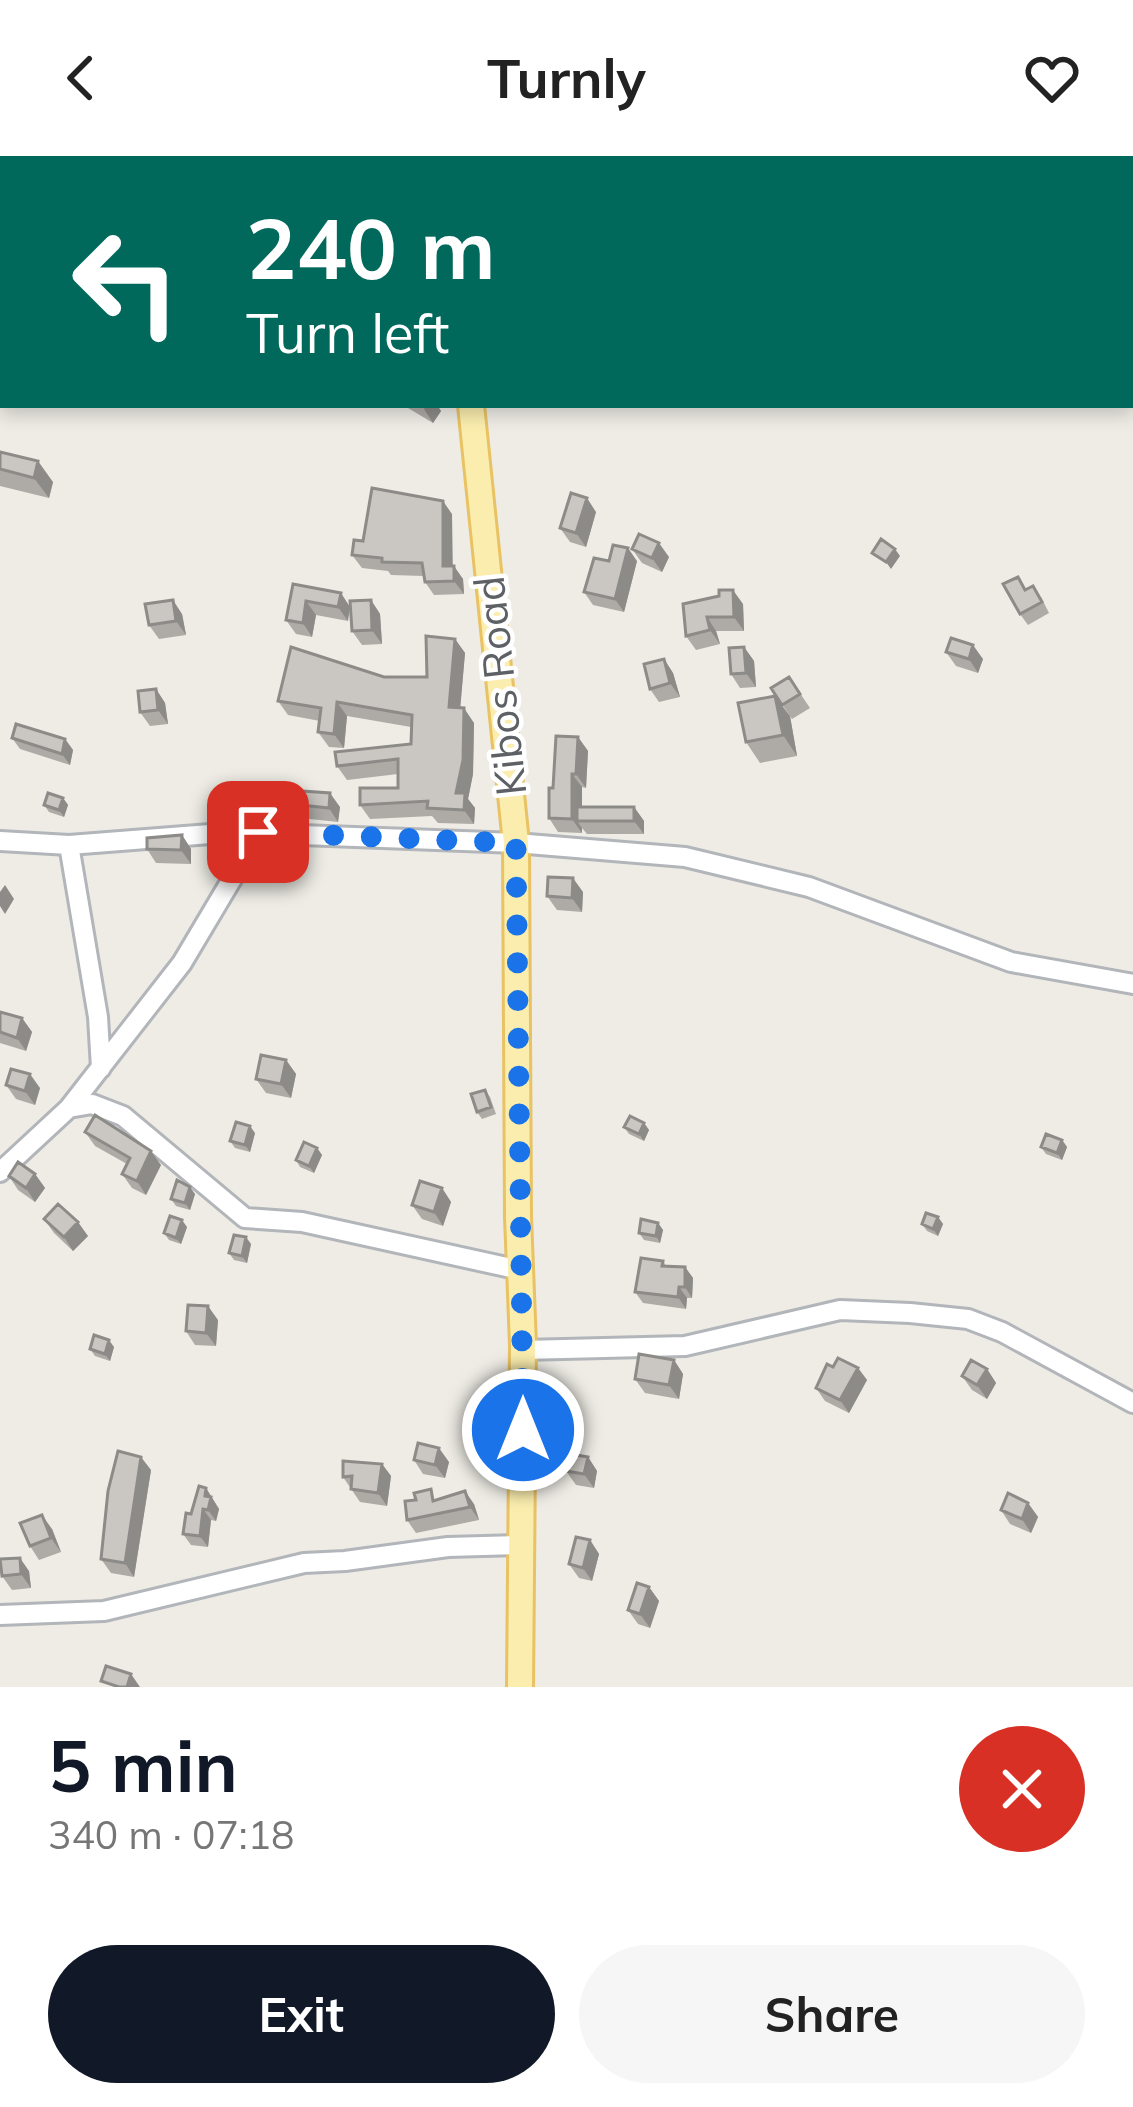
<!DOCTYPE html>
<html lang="en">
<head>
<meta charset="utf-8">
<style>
  :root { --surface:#fff; --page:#f6f6f6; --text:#222; --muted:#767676; --accent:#111827 }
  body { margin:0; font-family:Mulish,sans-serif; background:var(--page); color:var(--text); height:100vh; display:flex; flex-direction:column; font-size:45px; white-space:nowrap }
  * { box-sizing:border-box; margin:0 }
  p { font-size:39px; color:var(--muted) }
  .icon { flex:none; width:66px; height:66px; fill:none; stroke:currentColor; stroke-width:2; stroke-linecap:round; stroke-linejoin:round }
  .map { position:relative; height:1531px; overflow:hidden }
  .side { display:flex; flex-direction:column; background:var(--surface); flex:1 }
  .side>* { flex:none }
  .top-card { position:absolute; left:0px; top:0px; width:1134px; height:252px; box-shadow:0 6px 18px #0003; background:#00695c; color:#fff; overflow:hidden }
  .pin { position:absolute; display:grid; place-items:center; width:102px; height:102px; color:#fff; margin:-51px; border-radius:24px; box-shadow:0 6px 18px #0006 }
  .me { position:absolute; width:132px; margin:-66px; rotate:0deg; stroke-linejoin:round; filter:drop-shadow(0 0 9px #0008) }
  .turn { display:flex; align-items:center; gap:42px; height:252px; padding:0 48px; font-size:54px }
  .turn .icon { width:156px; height:156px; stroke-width:2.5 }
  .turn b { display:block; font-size:84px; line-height:102px }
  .round { display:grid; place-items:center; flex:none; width:126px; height:126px; border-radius:63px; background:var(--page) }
  .summary { display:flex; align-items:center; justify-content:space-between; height:204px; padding:0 48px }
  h1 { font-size:72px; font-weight:700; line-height:90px; color:var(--accent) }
  .primary-button { display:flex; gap:24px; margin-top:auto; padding:24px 48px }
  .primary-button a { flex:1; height:138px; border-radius:72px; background:var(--accent); color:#fff; font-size:48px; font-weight:700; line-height:138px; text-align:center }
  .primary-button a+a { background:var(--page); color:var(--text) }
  header { display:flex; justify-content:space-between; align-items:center; height:156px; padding:0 48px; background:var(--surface); font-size:54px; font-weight:700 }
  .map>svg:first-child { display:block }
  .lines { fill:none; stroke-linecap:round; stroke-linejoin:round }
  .minor-casing { stroke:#b2b5b9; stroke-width:24 }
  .major-casing { stroke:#e9c263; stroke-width:30 }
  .minor { stroke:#fff; stroke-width:18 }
  .major { stroke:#faedae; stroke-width:24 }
  .wall { fill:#aeaba7 }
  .shaded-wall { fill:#8d8b88 }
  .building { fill:#cac7c2; stroke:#8d8b88; stroke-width:3 }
  .route { stroke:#1a73e8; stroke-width:21; stroke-dasharray:0 37.8 }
  .labels { text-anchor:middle; stroke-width:9; stroke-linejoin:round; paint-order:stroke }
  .street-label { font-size:42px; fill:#5d6065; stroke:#fff }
</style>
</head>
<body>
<header><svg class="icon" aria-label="back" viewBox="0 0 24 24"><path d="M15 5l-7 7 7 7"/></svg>Turnly<svg class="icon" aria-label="heart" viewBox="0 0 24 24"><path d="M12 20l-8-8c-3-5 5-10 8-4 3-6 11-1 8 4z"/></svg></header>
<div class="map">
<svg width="1133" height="1531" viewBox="0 0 1133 1531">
  <rect width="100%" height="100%" fill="#eeece5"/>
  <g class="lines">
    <defs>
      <path id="minor" d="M 863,0 L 867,3
        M 1131,208 L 1133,210
        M 246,677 L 516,687 L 685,701 L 809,731 L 1011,806 L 1133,828
        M 0,685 L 69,689 L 236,676 L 246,677 L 254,686 L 182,807 L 69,952 L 0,1016
        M 69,689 L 98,861 L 101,912
        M 69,952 L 92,948 L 123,960 L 245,1062 L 302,1066 L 520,1114
        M 523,1194 L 685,1190 L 840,1154 L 910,1157 L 968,1163 L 1002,1176 L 1133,1247
        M 0,1459 L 104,1455 L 304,1407 L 345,1405 L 448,1391 L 522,1389"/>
      <path id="major" d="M 452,0 L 452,3
        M 471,249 L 516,687 L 518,1061 L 523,1189 L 520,1531"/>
    </defs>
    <!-- minor casing -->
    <use href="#minor" class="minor-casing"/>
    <!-- major casing -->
    <use href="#major" class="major-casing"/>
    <!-- minor -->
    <use href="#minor" class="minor"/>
    <!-- major -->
    <use href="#major" class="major"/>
  </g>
  <!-- wall -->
  <path class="wall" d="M 403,249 L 437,249 L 441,255 L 433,267 Z
    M 0,296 L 53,326 L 49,342 L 0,330 Z
    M 596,356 L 586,391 L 570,386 L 560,372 Z
    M 452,358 L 452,410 L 463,423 L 464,438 L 434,439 L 425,426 L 424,420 L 391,419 L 388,415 L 362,412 L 352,399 L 363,385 Z
    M 632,393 L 669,401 L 662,416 L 642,407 Z
    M 609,405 L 637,405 L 624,456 L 593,449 L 584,436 Z
    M 293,428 L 341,437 L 348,465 L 316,459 L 312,481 L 296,478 L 286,464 Z
    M 1041,441 L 1049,457 L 1028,469 L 1020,458 Z
    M 371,444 L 380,458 L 382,488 L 362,489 L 352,475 Z
    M 683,448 L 743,448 L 744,475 L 716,475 L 720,488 L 696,494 L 686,480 Z
    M 182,458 L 186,479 L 159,483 L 149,469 Z
    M 455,483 L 465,497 L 460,552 L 474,567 L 473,618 L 468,643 L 475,652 L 474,668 L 438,667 L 432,660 L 370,663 L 360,649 L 398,632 L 398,618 L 347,624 L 337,610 L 411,588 L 411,571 L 347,560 L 344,592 L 329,591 L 318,576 L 320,565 L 288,559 L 278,545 L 384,521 L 427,521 Z
    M 744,491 L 754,505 L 756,531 L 740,532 L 731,518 Z
    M 946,496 L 983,503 L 978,517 L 956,510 Z
    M 664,503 L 673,517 L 680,541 L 659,546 L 650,533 Z
    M 789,521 L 810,552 L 792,563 L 771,532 Z
    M 156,533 L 165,547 L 168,568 L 150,570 L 140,556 Z
    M 790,560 L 797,600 L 760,607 L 746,586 Z
    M 578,581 L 588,595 L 586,632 L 582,631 L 582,651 L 634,651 L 644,665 L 644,678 L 587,678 L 582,672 L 582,677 L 558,676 L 549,662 L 553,632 Z
    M 12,582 L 65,583 L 73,594 L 70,609 L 20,593 Z
    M 63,642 L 68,649 L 64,661 L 49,656 L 44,649 Z
    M 272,646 L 340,651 L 338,666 L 281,660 Z
    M 182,679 L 191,693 L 191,708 L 156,707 L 147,693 Z
    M 583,736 L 582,756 L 557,754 L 547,740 Z
    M 0,856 L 22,862 L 32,876 L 26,895 L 0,887 Z
    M 286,904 L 296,918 L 291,942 L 266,937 L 256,923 Z
    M 6,929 L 40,932 L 35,949 L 16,943 Z
    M 485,934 L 490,941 L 496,958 L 482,963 L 477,956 Z
    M 644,967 L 649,974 L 644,985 L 629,978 L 624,971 Z
    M 85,976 L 161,1009 L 146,1039 L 132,1032 L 122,1018 L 127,1008 L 95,990 Z
    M 255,977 L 250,996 L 235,992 L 230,985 Z
    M 1062,984 L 1067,991 L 1062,1004 L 1046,998 L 1041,991 Z
    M 317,992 L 322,999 L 314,1017 L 300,1011 L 296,1004 Z
    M 35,1018 L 45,1032 L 35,1046 L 18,1034 L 9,1020 Z
    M 442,1032 L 451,1046 L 443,1070 L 422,1063 L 412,1049 Z
    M 195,1038 L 190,1054 L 176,1050 L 171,1043 Z
    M 938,1061 L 943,1068 L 938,1080 L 927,1075 L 922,1068 Z
    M 44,1063 L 88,1080 L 73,1095 L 54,1077 Z
    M 658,1067 L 663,1074 L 660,1087 L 644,1084 L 639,1077 Z
    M 187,1071 L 181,1088 L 169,1084 L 164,1077 Z
    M 251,1088 L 247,1107 L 234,1104 L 229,1097 Z
    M 663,1105 L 667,1111 L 685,1111 L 693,1122 L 692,1142 L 687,1142 L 686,1153 L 643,1147 L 635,1136 Z
    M 218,1164 L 216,1190 L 195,1189 L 186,1175 Z
    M 114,1191 L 110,1205 L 95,1200 L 90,1193 Z
    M 674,1204 L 683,1218 L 679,1243 L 645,1237 L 635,1223 Z
    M 833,1211 L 858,1212 L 867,1224 L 849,1257 L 825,1245 L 816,1232 Z
    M 987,1213 L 996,1227 L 987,1243 L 972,1234 L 962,1220 Z
    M 588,1301 L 597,1315 L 594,1332 L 576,1329 L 566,1315 Z
    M 414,1304 L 449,1306 L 445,1322 L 423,1318 Z
    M 382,1308 L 391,1320 L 387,1350 L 360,1346 L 343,1321 Z
    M 151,1314 L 134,1421 L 111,1417 L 101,1403 Z
    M 206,1332 L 219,1353 L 216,1365 L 211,1364 L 208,1391 L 191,1389 L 183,1378 Z
    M 438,1343 L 474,1348 L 479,1364 L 416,1377 L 407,1364 Z
    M 1028,1347 L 1038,1361 L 1031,1377 L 1010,1368 L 1001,1354 Z
    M 52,1373 L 61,1396 L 39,1404 L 30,1390 Z
    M 590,1384 L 599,1398 L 592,1425 L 579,1422 L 569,1408 Z
    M 29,1415 L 31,1432 L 12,1434 L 2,1420 Z
    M 649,1431 L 659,1445 L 650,1472 L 638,1468 L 628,1454 Z"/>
  <!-- shaded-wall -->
  <path class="shaded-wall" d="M 426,249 L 437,249 L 441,255 L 433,267 L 424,253 Z
    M 38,305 L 53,326 L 49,342 L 34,322 Z
    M 587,342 L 596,356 L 586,391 L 576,377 Z
    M 443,345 L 452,358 L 453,423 L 443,410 Z
    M 659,387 L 669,401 L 662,416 L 652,402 Z
    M 628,392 L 637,405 L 624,456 L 615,443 Z
    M 895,393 L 900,400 L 891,413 L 886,406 Z
    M 454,410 L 463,423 L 464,438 L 454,425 Z
    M 733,434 L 743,448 L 744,475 L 734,461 Z
    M 341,437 L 350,451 L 348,465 L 338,451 Z
    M 173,444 L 182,458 L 186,479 L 176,465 Z
    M 371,444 L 380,458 L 382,488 L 372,474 Z
    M 306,445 L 316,459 L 312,481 L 303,467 Z
    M 707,461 L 716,475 L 720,488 L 710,474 Z
    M 455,483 L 465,497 L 459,566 L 449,551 Z
    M 973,489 L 983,503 L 978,517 L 969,503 Z
    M 744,491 L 754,505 L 756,531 L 746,517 Z
    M 664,503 L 673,517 L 680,541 L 670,527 Z
    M 156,533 L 165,547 L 168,568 L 158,554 Z
    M 775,540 L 790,560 L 797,600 L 783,579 Z
    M 337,546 L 347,560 L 344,592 L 334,578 Z
    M 464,552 L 474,567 L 473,618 L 468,643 L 475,652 L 474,668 L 464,654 L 456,637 Z
    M 578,581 L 588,595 L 586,632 L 576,618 Z
    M 65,583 L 73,594 L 70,609 L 62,598 Z
    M 572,618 L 582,631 L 582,665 L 577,665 L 582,672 L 582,677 L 572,663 Z
    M 330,637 L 340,651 L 338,666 L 329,652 Z
    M 63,642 L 68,649 L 64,661 L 59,654 Z
    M 634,651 L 644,665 L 644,678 L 634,665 Z
    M 182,679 L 191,693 L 191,708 L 181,694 Z
    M 573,722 L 583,736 L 582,756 L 572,742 Z
    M 5,729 L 14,743 L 5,758 L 0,750 L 0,736 Z
    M 22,862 L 32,876 L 26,895 L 17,882 Z
    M 286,904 L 296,918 L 291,942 L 281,928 Z
    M 30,918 L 40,932 L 35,949 L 25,935 Z
    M 644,967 L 649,974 L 644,985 L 639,978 Z
    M 250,970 L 255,977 L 250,996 L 245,989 Z
    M 1062,984 L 1067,991 L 1062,1004 L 1057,997 Z
    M 317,992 L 322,999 L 314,1017 L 309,1010 Z
    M 151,995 L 161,1009 L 146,1039 L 137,1025 Z
    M 35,1018 L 45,1032 L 35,1046 L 26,1032 Z
    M 190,1031 L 195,1038 L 190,1054 L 185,1047 Z
    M 442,1032 L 451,1046 L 443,1070 L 434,1056 Z
    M 938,1061 L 943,1068 L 938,1080 L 933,1073 Z
    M 182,1064 L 187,1071 L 181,1088 L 176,1082 Z
    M 78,1066 L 88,1080 L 73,1095 L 64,1081 Z
    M 658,1067 L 663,1074 L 660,1087 L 656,1080 Z
    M 246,1081 L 251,1088 L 247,1107 L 242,1100 Z
    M 685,1111 L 693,1122 L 692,1142 L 685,1131 Z
    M 679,1131 L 687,1142 L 686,1153 L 678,1141 Z
    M 208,1150 L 218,1164 L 216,1190 L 206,1177 Z
    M 109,1184 L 114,1191 L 110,1205 L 105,1198 Z
    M 674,1204 L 683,1218 L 679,1243 L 669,1229 Z
    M 858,1212 L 867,1224 L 849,1257 L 840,1244 Z
    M 987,1213 L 996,1227 L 987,1243 L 977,1229 Z
    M 439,1292 L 449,1306 L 445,1322 L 435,1309 Z
    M 141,1301 L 151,1314 L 134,1421 L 125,1407 Z
    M 588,1301 L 597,1315 L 594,1332 L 584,1318 Z
    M 382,1308 L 391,1320 L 387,1350 L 378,1337 Z
    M 206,1332 L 219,1353 L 216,1365 L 208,1354 L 205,1340 Z
    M 465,1335 L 474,1348 L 479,1364 L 470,1351 Z
    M 1028,1347 L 1038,1361 L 1031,1377 L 1022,1363 Z
    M 203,1353 L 211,1364 L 208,1391 L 200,1380 Z
    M 42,1359 L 52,1373 L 61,1396 L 51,1382 Z
    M 590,1384 L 599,1398 L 592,1425 L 583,1412 Z
    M 20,1402 L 29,1415 L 31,1432 L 21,1418 Z
    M 649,1431 L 659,1445 L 650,1472 L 640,1458 Z
    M 131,1518 L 140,1531 L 127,1531 Z"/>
  <!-- building -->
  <path class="building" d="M 0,296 L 38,305 L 34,322 L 0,313 Z
    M 372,332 L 443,345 L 443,410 L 454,410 L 454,425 L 425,426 L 422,407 L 382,406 L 382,402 L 352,399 L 354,384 L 363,385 Z
    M 571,337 L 587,342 L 576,377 L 560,372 Z
    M 639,378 L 659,387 L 652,402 L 632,393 Z
    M 881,383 L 895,393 L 886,406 L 872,397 Z
    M 613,389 L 628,392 L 615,443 L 584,436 L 594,402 L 609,405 Z
    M 1018,421 L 1025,434 L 1033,430 L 1042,446 L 1020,458 L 1003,428 Z
    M 293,428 L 341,437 L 338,451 L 306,445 L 303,467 L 286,464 Z
    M 719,434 L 733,434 L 734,461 L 707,461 L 710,474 L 686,480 L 683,448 L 719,440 Z
    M 173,444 L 176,465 L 149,469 L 145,448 Z
    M 371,444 L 372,474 L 352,475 L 350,445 Z
    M 426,480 L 455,483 L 449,551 L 464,552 L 463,604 L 456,637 L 465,637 L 464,654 L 427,652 L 428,645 L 360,649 L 360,632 L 398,632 L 398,603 L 337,610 L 335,596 L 411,588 L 412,559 L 337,546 L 334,578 L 318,576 L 321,552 L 278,545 L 291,491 L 384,521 L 427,521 Z
    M 951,482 L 973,489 L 969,503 L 946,496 Z
    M 744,491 L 746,517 L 731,518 L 729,492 Z
    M 664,503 L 670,527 L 650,533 L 644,508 Z
    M 789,521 L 800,538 L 782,549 L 771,532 Z
    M 156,533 L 158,554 L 140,556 L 138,535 Z
    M 775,540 L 783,579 L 746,586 L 738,547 Z
    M 16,568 L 65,583 L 62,598 L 12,582 Z
    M 556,580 L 578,581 L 576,618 L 572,618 L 572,663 L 549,662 L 549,632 L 553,632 Z
    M 273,633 L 330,637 L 329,652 L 272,646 Z
    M 48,637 L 63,642 L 59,654 L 44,649 Z
    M 577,651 L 634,651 L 634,665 L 577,665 Z
    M 182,679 L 181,694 L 147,693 L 147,682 Z
    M 548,721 L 573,722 L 572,742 L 547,740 Z
    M 0,856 L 22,862 L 17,882 L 0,876 Z
    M 261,899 L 286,904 L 281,928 L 256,923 Z
    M 11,913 L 30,918 L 25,935 L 6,929 Z
    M 485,934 L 491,951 L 477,956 L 471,938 Z
    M 95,959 L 151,995 L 137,1025 L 122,1018 L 130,1002 L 85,976 Z
    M 630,960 L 644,967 L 639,978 L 624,971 Z
    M 236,966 L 250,970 L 245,989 L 230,985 Z
    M 1046,978 L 1062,984 L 1057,997 L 1041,991 Z
    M 304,986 L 317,992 L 309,1010 L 296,1004 Z
    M 18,1006 L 35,1018 L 26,1032 L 9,1020 Z
    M 177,1024 L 190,1031 L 185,1047 L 171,1043 Z
    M 420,1025 L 442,1032 L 434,1056 L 412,1049 Z
    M 58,1048 L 78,1066 L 64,1081 L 44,1063 Z
    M 926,1057 L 938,1061 L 933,1073 L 922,1068 Z
    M 170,1060 L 182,1064 L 176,1082 L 164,1077 Z
    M 641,1063 L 658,1067 L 656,1080 L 639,1077 Z
    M 234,1079 L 246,1081 L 242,1100 L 229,1097 Z
    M 641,1102 L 663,1105 L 662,1110 L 685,1111 L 685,1131 L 679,1131 L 678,1141 L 635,1136 Z
    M 188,1149 L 208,1150 L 206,1177 L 186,1175 Z
    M 94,1179 L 109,1184 L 105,1198 L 90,1193 Z
    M 639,1198 L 674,1204 L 669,1229 L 635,1223 Z
    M 838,1202 L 858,1212 L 840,1244 L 816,1232 L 827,1208 L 833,1211 Z
    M 971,1204 L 987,1213 L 977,1229 L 962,1220 Z
    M 418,1287 L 439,1292 L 435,1309 L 414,1304 Z
    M 118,1295 L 141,1301 L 125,1407 L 101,1403 L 108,1335 Z
    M 570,1298 L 588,1301 L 584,1318 L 566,1315 Z
    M 343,1305 L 382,1308 L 378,1337 L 351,1333 L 352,1320 L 343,1321 Z
    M 199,1330 L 206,1332 L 205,1340 L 211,1341 L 208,1354 L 203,1353 L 200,1380 L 183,1378 L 186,1357 L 191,1358 Z
    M 431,1333 L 433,1345 L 465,1335 L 470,1351 L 407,1364 L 405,1345 L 416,1344 L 414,1337 Z
    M 1008,1337 L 1028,1347 L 1022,1363 L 1001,1354 Z
    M 42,1359 L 51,1382 L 30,1390 L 20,1367 Z
    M 576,1381 L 590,1384 L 583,1412 L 569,1408 Z
    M 20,1402 L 21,1418 L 2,1420 L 0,1403 Z
    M 637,1427 L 649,1431 L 640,1458 L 628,1454 Z
    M 106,1510 L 131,1518 L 127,1531 L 119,1531 L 101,1525 Z"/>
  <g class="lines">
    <!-- route -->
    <path class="route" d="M 258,676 L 516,687 L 523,1274"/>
  </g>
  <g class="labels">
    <!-- street labels -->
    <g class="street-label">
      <text transform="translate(500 530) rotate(-96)" y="15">Kibos Road</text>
    </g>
  </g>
</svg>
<div class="pin" style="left:258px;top:676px;background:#d93025"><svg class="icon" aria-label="arrive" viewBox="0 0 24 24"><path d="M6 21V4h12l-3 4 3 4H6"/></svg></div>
<svg class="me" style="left:523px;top:1274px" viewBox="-20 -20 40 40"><circle r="17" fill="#1a73e8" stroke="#fff" stroke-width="3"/><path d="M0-11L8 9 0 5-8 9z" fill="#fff"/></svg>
<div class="top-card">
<div class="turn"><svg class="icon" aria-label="left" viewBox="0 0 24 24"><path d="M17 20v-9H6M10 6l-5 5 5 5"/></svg><div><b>240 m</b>Turn left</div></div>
</div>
</div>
<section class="side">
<div class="summary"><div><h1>5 min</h1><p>340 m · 07:18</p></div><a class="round" style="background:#d93025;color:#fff"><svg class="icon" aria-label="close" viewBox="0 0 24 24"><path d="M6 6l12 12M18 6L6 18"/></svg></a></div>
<div class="primary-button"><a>Exit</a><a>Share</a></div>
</section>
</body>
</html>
